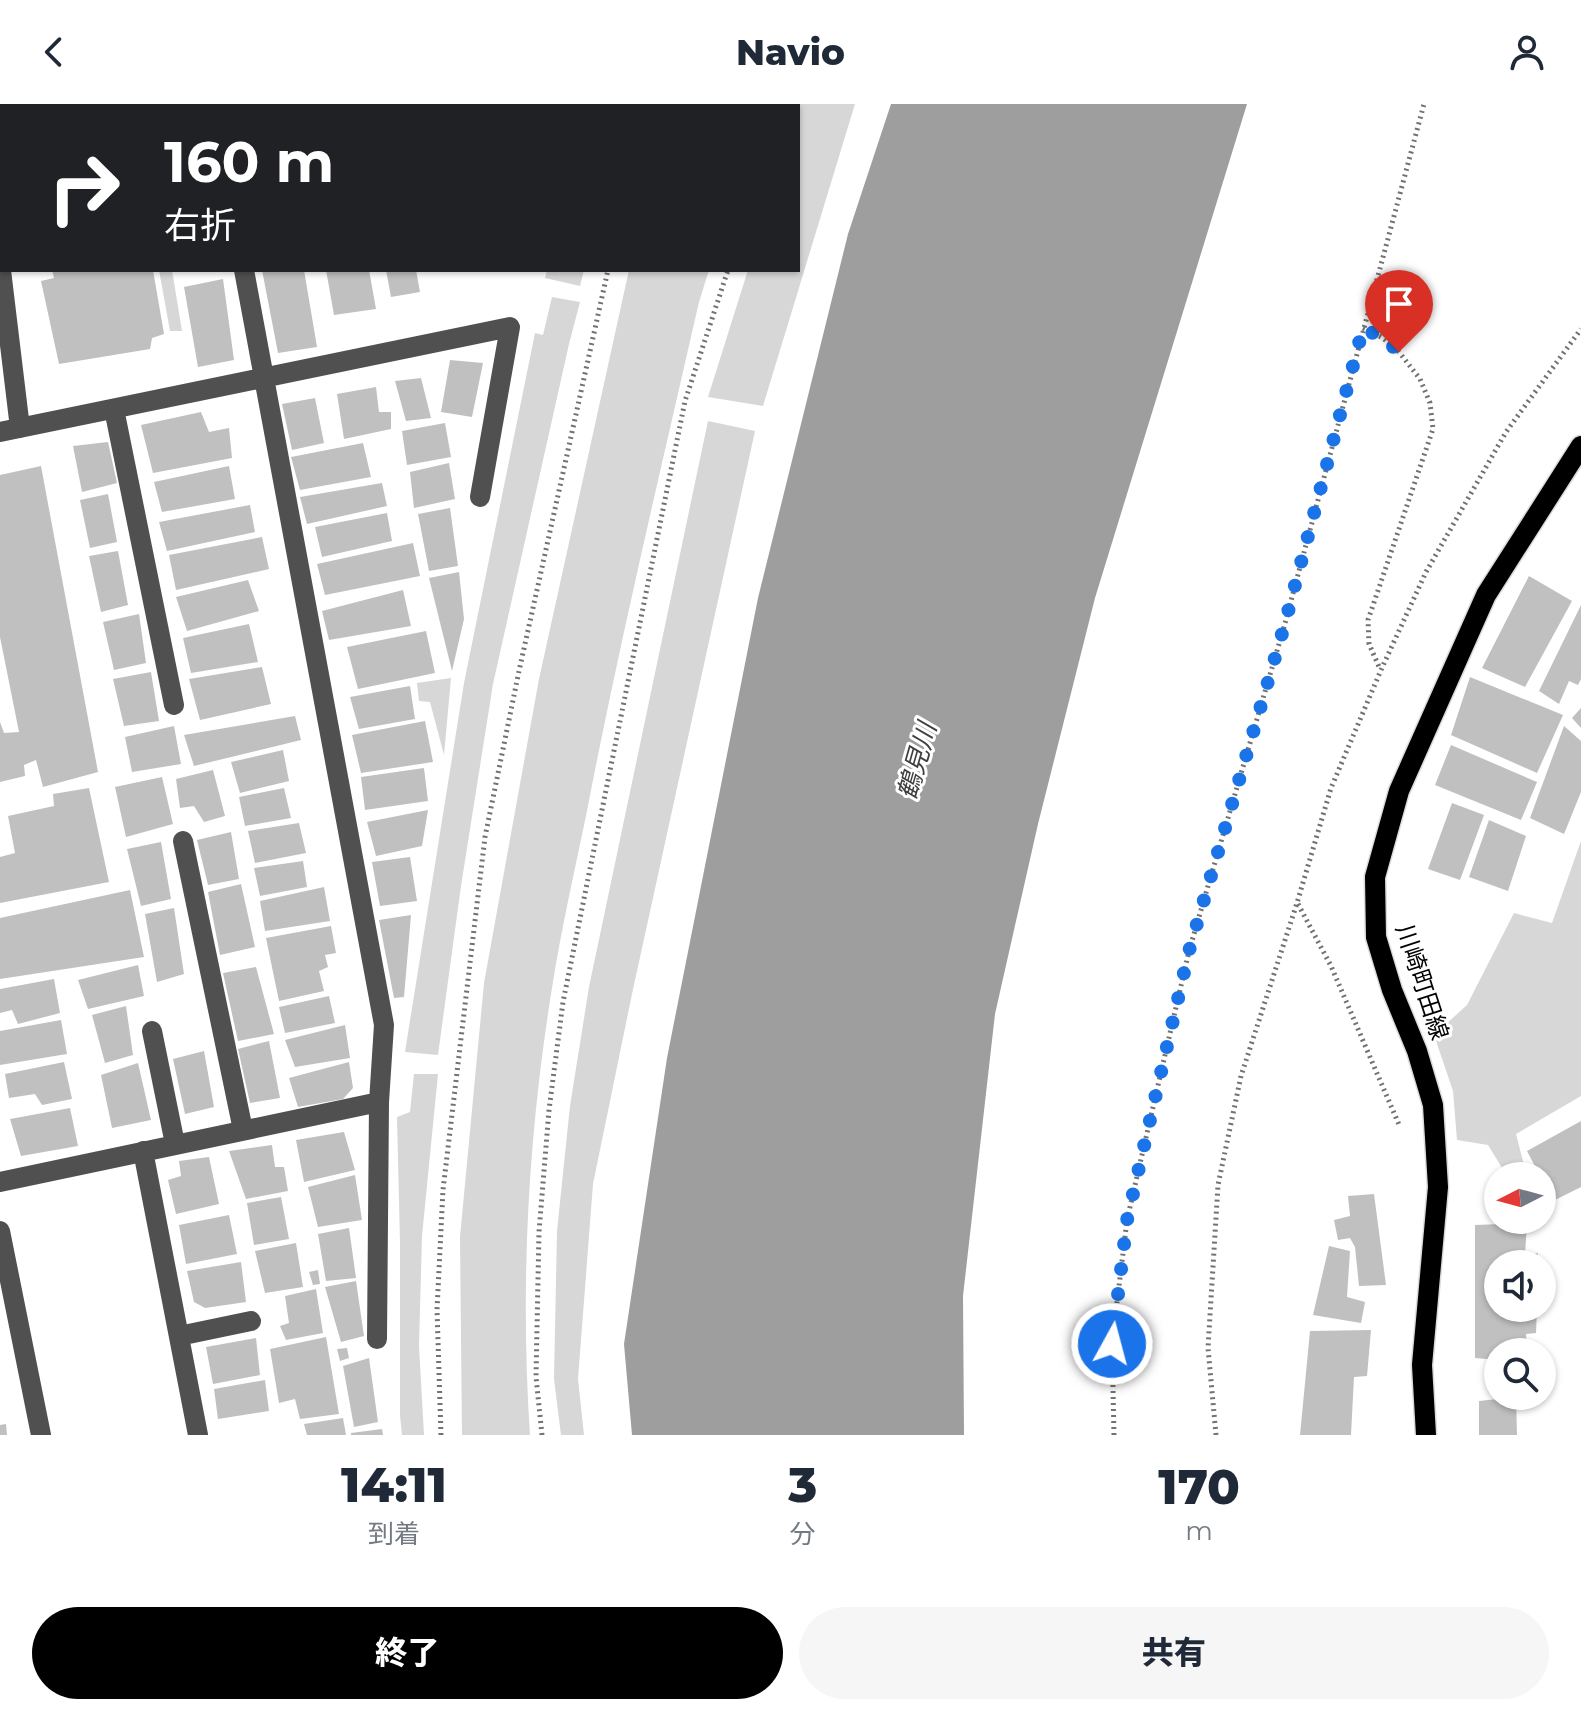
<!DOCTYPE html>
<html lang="ja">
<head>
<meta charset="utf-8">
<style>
  :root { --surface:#fff; --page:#f6f6f7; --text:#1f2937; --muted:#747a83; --accent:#000 }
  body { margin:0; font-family:Montserrat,"Noto Sans JP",sans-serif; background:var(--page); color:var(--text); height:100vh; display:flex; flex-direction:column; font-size:30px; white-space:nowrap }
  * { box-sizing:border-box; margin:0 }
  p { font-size:26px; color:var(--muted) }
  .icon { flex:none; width:44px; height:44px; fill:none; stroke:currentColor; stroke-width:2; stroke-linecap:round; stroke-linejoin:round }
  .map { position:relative; height:1331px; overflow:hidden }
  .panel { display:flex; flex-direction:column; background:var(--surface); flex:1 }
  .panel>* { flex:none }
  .banner { position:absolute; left:0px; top:0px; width:800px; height:168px; box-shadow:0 2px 6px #0004; background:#202124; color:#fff; overflow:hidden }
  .needle { width:52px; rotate:264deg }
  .fabs { position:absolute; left:1484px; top:1058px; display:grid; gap:16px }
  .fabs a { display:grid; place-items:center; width:72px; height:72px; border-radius:50%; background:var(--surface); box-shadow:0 2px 6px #0004; font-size:40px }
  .pin { position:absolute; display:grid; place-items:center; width:68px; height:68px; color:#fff; margin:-82px -34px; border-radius:50% 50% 50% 0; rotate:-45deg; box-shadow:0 0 8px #0007 }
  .pin .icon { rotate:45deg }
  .me { position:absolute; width:88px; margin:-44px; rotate:7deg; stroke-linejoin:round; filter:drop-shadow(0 0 6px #0008) }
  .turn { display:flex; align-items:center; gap:28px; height:168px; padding:0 32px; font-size:36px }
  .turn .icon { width:104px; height:104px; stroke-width:2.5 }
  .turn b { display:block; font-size:56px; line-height:68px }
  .eta { display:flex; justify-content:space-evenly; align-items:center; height:136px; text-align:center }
  .eta b { font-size:48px; font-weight:800; line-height:56px }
  .primary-button { display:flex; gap:16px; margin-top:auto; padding:16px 32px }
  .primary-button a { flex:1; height:92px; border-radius:48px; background:var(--accent); color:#fff; font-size:32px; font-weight:800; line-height:92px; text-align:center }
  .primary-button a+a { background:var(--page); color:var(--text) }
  header { display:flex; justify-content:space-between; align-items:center; height:104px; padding:0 32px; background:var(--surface); font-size:36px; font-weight:800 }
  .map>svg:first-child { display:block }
  .green { fill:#d7d7d7 }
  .water { fill:#9e9e9e }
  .building { fill:#c0c0c0 }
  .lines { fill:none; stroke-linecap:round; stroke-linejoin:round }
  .major-casing { stroke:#dbdbdb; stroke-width:23 }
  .path { stroke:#727272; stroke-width:5; stroke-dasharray:2 4; stroke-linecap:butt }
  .minor { stroke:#505050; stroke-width:20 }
  .major { stroke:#000; stroke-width:20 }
  .route { stroke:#1a73e8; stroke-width:14; stroke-dasharray:0 25.2 }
  .labels { text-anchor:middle; stroke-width:6; stroke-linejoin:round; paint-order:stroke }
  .street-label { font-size:24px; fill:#000; stroke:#fff }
  .water-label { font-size:26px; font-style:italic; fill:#3f3f3f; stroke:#fff }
</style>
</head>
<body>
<header><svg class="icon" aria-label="back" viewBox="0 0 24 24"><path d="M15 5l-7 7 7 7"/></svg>Navio<svg class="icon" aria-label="person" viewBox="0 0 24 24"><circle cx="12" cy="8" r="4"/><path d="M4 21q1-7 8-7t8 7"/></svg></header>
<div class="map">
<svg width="1581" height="1331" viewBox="0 0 1581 1331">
  <rect width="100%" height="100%" fill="#fff"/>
  <!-- green -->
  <path class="green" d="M 800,0 L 855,0 L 763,302 L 708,293 L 748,166 L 798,166 L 798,5 Z
    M 159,166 L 172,166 L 182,227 L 170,227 Z
    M 547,166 L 584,166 L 580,182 L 545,174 Z
    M 629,166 L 709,166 L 699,198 C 660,369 619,540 586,712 C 574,769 561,827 552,884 C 528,1032 520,1182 530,1331 L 462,1331 L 460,1133 L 484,879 L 539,575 Z
    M 552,193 L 580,198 L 569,240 L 493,580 L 461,782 L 438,951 L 405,948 L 464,579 L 535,229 L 543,231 Z
    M 708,317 L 755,327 L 632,890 L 593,1080 L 578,1275 L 584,1331 L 561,1331 L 554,1275 L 557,1127 L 570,1002 L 589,883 Z
    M 451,574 L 444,651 L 430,598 L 419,597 L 417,579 Z
    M 1581,737 L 1581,992 L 1516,1030 L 1525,1065 L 1515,1072 L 1507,1072 L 1488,1041 L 1457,1036 L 1453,987 L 1434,931 L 1467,901 L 1514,809 L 1552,819 Z
    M 414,970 L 438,970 L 422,1132 L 419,1242 L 424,1331 L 402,1331 L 400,1312 L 400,1138 L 397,1013 L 410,1008 Z"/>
  <!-- water -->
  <path class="water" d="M 891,0 L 1247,0 L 1095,494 L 1038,720 L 995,910 L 963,1192 L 964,1331 L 632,1331 L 624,1240 L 667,954 L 758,494 L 848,130 Z"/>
  <!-- building -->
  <path class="building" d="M 52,166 L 153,166 L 164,230 L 152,234 L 150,245 L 59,260 L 41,177 L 54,174 Z
    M 262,166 L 304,166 L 317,243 L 278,249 Z
    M 326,166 L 369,166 L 376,205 L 334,211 Z
    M 386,166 L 416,166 L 420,188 L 391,193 Z
    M 223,175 L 234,256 L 198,263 L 184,183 Z
    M 450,256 L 483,259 L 472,313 L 441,308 Z
    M 421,274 L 431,314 L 406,317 L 395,277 Z
    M 376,283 L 379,308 L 391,308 L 391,325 L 344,335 L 337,290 Z
    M 315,294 L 324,339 L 292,346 L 282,300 Z
    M 201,308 L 209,328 L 229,324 L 232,354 L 153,369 L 141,321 Z
    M 445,319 L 451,353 L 407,361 L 402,327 Z
    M 108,338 L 117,379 L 82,388 L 73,342 Z
    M 363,339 L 371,373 L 300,386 L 291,353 Z
    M 449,359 L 455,395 L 414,404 L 410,368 Z
    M 41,362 L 98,668 L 43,683 L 36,656 L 24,661 L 25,672 L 0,678 L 0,618 L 4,629 L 19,628 L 0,533 L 0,371 Z
    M 229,362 L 235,395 L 162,408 L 154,378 Z
    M 382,379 L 387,402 L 307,420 L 300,393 Z
    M 108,390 L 117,438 L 90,444 L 80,396 Z
    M 250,401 L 255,428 L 167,447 L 159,418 Z
    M 450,404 L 458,462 L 429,467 L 418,410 Z
    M 387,409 L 392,437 L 322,453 L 315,423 Z
    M 262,433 L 269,465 L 176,486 L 169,451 Z
    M 413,439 L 420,472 L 325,491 L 317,460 Z
    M 118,447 L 128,501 L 101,508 L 89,452 Z
    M 459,468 L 464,515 L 452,567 L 429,474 Z
    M 1529,472 L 1572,497 L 1525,583 L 1482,564 Z
    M 248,476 L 259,507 L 187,527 L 176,493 Z
    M 403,486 L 411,522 L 329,536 L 322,507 Z
    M 1581,501 L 1581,575 L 1578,581 L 1569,577 L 1559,600 L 1539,587 Z
    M 139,510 L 146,559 L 114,566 L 103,518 Z
    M 249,520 L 258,558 L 191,569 L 183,534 Z
    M 426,527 L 435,569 L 358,585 L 347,543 Z
    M 262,563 L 271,600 L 200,616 L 189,575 Z
    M 151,568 L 159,617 L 124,622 L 113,575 Z
    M 1470,573 L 1563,611 L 1537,669 L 1451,631 Z
    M 410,582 L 415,615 L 359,625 L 350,593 Z
    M 1581,604 L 1581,624 L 1572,614 Z
    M 295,612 L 301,636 L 194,662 L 184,631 Z
    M 425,617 L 433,658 L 361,669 L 352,631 Z
    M 174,622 L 181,660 L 132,668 L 125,633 Z
    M 1564,622 L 1581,637 L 1581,688 L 1564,730 L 1530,714 Z
    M 1451,641 L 1537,678 L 1521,716 L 1435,681 Z
    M 283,646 L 289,677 L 240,689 L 231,658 Z
    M 424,664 L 428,697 L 365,706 L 361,673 Z
    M 213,666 L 225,712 L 204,718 L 194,702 L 180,704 L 176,675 Z
    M 162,673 L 173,720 L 126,733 L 115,683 Z
    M 89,684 L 109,778 L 0,799 L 0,753 L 15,749 L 8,712 L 54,702 L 53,690 Z
    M 284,684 L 291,714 L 245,722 L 239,693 Z
    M 1452,699 L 1484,711 L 1460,776 L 1428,765 Z
    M 428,706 L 422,742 L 376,752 L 367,718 Z
    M 1489,716 L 1526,732 L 1508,787 L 1469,773 Z
    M 299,719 L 306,749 L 255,759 L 248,727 Z
    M 231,728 L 239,775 L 208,781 L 197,736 Z
    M 161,738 L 171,795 L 141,802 L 127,745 Z
    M 410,753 L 417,797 L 380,802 L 372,758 Z
    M 303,757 L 307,783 L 260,792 L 254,764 Z
    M 241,780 L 255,843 L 220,851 L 208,788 Z
    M 324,783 L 330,817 L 265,827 L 260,797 Z
    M 130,786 L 144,853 L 0,875 L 0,814 Z
    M 174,804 L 184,870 L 157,878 L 145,810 Z
    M 411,811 L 404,893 L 394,894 L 379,816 Z
    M 331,822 L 336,849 L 325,851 L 328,863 L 319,867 L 324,887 L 279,897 L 266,834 Z
    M 138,861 L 144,892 L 88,905 L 78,876 Z
    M 256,863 L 274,930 L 238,937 L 223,869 Z
    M 54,875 L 60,909 L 18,920 L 12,906 L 0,909 L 0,885 Z
    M 329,892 L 335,919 L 285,929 L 279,903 Z
    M 126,902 L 133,951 L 105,959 L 92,911 Z
    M 61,916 L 67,950 L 0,961 L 0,927 Z
    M 345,921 L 350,954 L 295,963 L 285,936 Z
    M 269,937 L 280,994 L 250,999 L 238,945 Z
    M 204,947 L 214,1003 L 185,1010 L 173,955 Z
    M 64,958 L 72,995 L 42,1001 L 35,990 L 9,994 L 5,970 Z
    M 349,958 L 353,984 L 343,995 L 298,1003 L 289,974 Z
    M 138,959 L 151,1016 L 112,1024 L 101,971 Z
    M 70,1004 L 78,1042 L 21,1052 L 10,1015 Z
    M 1581,1017 L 1581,1083 L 1553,1097 L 1542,1076 L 1542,1072 L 1540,1072 L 1527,1047 Z
    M 344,1028 L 355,1066 L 304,1078 L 296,1036 Z
    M 272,1041 L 275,1063 L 284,1063 L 288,1087 L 246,1095 L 229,1047 Z
    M 209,1053 L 219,1100 L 176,1110 L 168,1076 L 181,1072 L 179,1057 Z
    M 355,1071 L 362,1116 L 318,1123 L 308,1083 Z
    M 1374,1090 L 1386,1181 L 1359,1182 L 1355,1143 L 1350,1134 L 1338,1136 L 1334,1116 L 1350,1112 L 1348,1092 Z
    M 281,1093 L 289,1135 L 254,1141 L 247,1099 Z
    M 229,1111 L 237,1150 L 186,1160 L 179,1121 Z
    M 1527,1119 L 1525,1151 L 1538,1149 L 1538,1160 L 1498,1160 L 1498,1204 L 1537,1204 L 1536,1229 L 1526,1230 L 1527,1248 L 1498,1248 L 1498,1256 L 1475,1254 L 1475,1121 Z
    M 349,1124 L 356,1174 L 326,1177 L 318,1130 Z
    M 296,1139 L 303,1183 L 265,1189 L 255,1147 Z
    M 1329,1142 L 1350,1147 L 1347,1193 L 1365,1198 L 1361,1219 L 1313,1211 Z
    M 241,1158 L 246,1198 L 205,1204 L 194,1198 L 187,1167 Z
    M 318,1166 L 320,1180 L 313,1181 L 309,1168 Z
    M 356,1177 L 364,1232 L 341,1238 L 325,1183 Z
    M 316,1185 L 323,1229 L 286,1236 L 280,1222 L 289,1219 L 285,1192 Z
    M 1371,1226 L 1367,1272 L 1354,1273 L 1351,1331 L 1300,1331 L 1310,1227 Z
    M 326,1233 L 339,1310 L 300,1315 L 295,1295 L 279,1299 L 270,1245 Z
    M 256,1234 L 260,1271 L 213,1280 L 206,1243 Z
    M 347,1244 L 349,1254 L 340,1257 L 337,1245 Z
    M 369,1254 L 378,1318 L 354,1323 L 343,1262 Z
    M 265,1276 L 269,1307 L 218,1315 L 214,1285 Z
    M 1516,1293 L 1517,1331 L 1479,1331 L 1479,1297 Z
    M 343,1314 L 346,1331 L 307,1331 L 304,1320 Z
    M 6,1320 L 7,1331 L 0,1331 L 0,1321 Z
    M 382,1325 L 383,1331 L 351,1331 L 351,1329 Z"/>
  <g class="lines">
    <defs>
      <path id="major" d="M 1426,1331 L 1422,1261 L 1438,1083 L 1433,1001 L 1417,947 L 1392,886 L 1376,833 L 1375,773 L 1399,687 L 1486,491 L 1581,342"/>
    </defs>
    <!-- major casing -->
    <use href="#major" class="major-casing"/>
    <!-- path -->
    <path class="path" d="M 645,2 L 645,0
      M 782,2 L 782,0
      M 1363,224 L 1383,234 L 1399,248 L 1420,275 L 1430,299 L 1433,325 L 1368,516 L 1369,540 L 1380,565
      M 1298,800 L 1331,862 L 1400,1023
      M 441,1331 L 437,1206 L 443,1086 L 485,733 L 519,567 L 608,166
      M 542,1331 L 536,1273 L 539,1128 L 549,1006 L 563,898 L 685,297 L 728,166
      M 1114,1331 L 1112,1240 L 1127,1116 L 1189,847 L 1284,523 L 1424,0
      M 1216,1331 L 1208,1244 L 1218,1081 L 1241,972 L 1297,799 L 1331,684 L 1381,566 L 1426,468 L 1506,328 L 1581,225"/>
    <!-- minor -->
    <path class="minor" d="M 22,2 L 22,0
      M 2,144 L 0,158 L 20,324
      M 244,166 L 384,921 L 379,998 L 377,1235
      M 114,305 L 174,601
      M 0,328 L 510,223 L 480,393
      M 183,737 L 243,1026
      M 152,927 L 175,1040
      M 143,1047 L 198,1331
      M 0,1078 L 379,998
      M 0,1127 L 41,1331
      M 179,1232 L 251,1217"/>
    <!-- major -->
    <use href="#major" class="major"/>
  </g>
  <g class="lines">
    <!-- route -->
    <path class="route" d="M 1112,1240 L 1127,1116 L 1189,847 L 1284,523 L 1363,224 L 1383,234 L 1399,248"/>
  </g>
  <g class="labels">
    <!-- street labels -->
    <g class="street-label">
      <text transform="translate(1422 878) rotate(72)" y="8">川崎町田線</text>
    </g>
    <!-- water labels -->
    <g class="water-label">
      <text transform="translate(917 657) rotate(-74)" y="9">鶴見川</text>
    </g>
  </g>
</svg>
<div class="fabs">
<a><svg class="needle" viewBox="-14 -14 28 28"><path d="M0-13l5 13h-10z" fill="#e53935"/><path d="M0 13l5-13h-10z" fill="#747a83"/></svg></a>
<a><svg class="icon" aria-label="sound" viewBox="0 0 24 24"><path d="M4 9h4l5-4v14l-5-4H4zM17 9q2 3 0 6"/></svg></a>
<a><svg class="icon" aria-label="search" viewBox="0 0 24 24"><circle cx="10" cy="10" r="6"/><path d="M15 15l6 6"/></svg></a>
</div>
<div class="pin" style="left:1399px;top:248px;background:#d93025"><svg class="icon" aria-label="arrive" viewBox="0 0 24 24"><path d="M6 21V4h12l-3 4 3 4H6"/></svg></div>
<svg class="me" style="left:1112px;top:1240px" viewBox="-20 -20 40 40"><circle r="17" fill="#1a73e8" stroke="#fff" stroke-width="3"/><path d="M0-11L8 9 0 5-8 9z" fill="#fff"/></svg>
<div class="banner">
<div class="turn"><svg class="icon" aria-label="right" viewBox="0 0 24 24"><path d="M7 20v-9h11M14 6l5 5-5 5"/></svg><div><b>160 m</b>右折</div></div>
</div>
</div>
<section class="panel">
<div class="eta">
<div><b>14:11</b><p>到着</p></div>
<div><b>3</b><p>分</p></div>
<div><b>170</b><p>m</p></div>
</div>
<div class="primary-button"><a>終了</a><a>共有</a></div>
</section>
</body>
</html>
